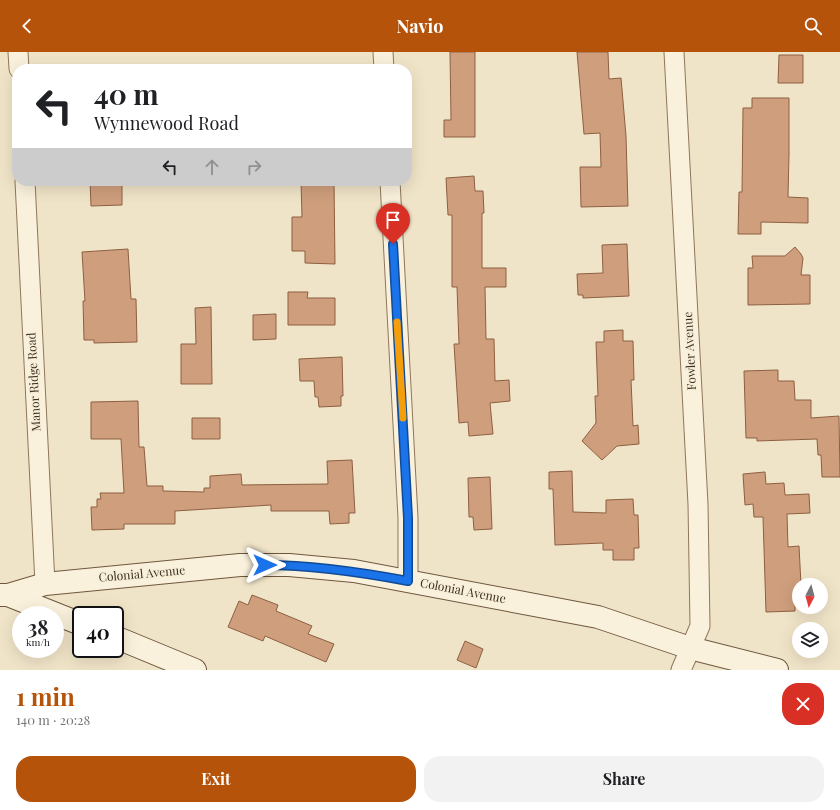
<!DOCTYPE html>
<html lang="en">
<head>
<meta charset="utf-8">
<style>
  :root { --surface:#fff; --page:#f2f2f2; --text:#202124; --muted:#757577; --accent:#b45309 }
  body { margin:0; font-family:"Playfair Display",serif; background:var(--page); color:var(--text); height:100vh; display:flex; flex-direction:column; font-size:15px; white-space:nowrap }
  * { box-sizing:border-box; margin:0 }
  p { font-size:13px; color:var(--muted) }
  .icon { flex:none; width:22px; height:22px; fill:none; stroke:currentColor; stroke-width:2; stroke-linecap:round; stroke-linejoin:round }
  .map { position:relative; height:618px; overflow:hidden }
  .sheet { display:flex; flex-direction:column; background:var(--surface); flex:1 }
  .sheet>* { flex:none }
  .guide { position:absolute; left:12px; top:12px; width:400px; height:122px; border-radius:16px; box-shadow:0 4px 16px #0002; background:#fff; color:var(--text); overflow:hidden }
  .needle { width:26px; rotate:186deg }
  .tools { position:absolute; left:792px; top:526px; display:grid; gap:8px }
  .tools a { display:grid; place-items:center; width:36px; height:36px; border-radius:50%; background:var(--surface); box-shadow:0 4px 16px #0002; font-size:20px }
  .speed { position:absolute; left:12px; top:554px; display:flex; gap:8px; font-size:20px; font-weight:700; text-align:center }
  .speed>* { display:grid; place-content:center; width:52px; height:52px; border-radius:50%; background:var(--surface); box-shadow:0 4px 16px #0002; line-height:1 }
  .speed small { font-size:10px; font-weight:400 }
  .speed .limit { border:2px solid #111; border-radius:6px; background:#fff; color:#111 }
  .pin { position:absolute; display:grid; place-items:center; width:34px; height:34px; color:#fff; margin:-41px -17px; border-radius:50% 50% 50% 0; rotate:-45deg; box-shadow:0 0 4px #0007 }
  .pin .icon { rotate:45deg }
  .me { position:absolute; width:44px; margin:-22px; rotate:90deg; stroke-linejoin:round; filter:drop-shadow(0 0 3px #0008) }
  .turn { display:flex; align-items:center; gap:14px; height:84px; padding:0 16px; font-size:18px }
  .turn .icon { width:52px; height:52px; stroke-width:2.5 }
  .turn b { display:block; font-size:28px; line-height:34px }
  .lanes { display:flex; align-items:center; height:38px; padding:0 16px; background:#0003; justify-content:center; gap:20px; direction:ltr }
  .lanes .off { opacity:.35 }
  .round { display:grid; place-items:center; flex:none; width:42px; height:42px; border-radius:16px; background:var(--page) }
  .summary { display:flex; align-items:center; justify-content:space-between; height:68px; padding:0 16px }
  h1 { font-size:24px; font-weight:700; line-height:30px; color:var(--accent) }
  .primary-button { display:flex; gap:8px; margin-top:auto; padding:8px 16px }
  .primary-button a { flex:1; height:46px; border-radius:16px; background:var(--accent); color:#fff; font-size:16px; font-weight:700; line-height:46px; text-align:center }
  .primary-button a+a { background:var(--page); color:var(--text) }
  header { display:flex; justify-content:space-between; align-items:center; height:52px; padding:0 16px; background:var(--accent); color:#fff; font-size:18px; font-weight:700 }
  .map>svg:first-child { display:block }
  .building { fill:#cf9f7d; stroke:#8d5f41 }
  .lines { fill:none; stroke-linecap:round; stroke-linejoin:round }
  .street-casing { stroke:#8d765c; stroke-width:21 }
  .secondary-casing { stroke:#6f573f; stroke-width:24 }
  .street { stroke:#faf1dc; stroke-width:19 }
  .secondary { stroke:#faf1dc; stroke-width:22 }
  .route-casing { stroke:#114b97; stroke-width:10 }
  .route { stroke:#1a73e8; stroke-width:7 }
  .slow { stroke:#f59e0b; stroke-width:7 }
  .labels { text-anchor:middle; stroke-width:3; stroke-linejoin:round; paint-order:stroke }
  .street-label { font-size:12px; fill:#3d2e20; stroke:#f7eed8 }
</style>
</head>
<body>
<header><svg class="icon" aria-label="back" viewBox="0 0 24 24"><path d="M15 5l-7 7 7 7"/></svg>Navio<svg class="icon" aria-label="search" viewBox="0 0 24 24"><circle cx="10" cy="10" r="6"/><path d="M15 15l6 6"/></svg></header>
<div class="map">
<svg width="840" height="618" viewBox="0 0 840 618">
  <rect width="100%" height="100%" fill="#f0e4c8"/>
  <!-- building -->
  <path class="building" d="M 450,0 L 475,0 L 475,85 L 444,85 L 444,68 L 451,68 Z
    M 577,0 L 608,0 L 609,27 L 621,26 L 626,84 L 628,154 L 581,155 L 580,115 L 601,115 L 600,81 L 584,82 Z
    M 779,3 L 803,3 L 803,31 L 778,31 Z
    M 752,46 L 789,46 L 789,102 L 788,145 L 808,146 L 808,171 L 761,170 L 761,182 L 738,182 L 739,140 L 742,140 L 743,56 L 752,56 Z
    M 474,124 L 475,139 L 483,139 L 484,161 L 482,161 L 482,216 L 506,216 L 506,235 L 485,235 L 486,287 L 494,287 L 495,329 L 509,328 L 510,349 L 490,351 L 493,382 L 469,384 L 468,370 L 459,371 L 454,292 L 459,292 L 457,235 L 452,235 L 452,163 L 448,163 L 446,126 Z
    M 90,129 L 122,129 L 122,153 L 91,154 Z
    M 301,129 L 334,129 L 335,212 L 305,211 L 305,199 L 292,199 L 292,165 L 302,165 Z
    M 627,192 L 629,244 L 583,246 L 583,243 L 578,243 L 577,222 L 603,221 L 602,193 Z
    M 795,195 L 801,202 L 803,206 L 801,223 L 810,223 L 810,252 L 748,253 L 748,216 L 753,216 L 752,204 L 785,204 Z
    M 128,197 L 131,247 L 136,247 L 137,290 L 94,291 L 94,288 L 84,288 L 83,249 L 85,249 L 82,200 Z
    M 288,240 L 308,240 L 307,246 L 335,246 L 335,273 L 288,273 Z
    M 211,255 L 212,332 L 181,332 L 181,292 L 196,292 L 195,256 Z
    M 276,262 L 276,287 L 253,288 L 253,263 Z
    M 623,278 L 623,289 L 633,289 L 634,328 L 631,328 L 633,374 L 638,373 L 639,392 L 617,394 L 602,408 L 582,389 L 596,371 L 595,344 L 598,344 L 596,290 L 604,290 L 604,279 Z
    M 341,305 L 342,305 L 343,344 L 341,344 L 341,354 L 319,355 L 318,345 L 315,345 L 314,329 L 300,329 L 299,307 Z
    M 778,318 L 778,329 L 794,329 L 795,348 L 811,348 L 811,366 L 839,364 L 840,425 L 822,425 L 821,403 L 818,403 L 817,387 L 757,389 L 757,386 L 746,386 L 744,319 Z
    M 138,349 L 139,395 L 144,395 L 147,434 L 163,434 L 163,439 L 204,440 L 204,436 L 210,436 L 210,424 L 241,422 L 242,433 L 328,432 L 327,409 L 352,408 L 355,461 L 349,461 L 349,471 L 330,472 L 329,459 L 271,459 L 271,453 L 175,459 L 175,472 L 124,472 L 124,477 L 92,478 L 91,455 L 97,455 L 97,447 L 101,447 L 100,441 L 124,441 L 121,387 L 91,387 L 91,350 Z
    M 192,366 L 220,366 L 220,387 L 192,387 Z
    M 572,419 L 573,460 L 606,461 L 606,448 L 633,447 L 634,463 L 638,463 L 639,496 L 634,496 L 634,508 L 613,508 L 613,498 L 603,498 L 603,491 L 555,493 L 553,437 L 549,437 L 549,420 Z
    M 765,420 L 766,432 L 784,431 L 785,443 L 809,442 L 810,461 L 787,462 L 788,495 L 799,494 L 801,533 L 799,533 L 799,540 L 795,540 L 795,559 L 766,560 L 763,465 L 754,465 L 753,452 L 745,453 L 743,422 Z
    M 490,425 L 492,477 L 474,478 L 473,465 L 469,465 L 468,426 Z
    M 252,543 L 278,553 L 276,559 L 312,574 L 308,582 L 334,592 L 326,610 L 265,584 L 263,589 L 228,575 L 239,549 L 248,553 Z
    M 465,589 L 483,597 L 476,616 L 457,608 Z"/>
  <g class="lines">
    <defs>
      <path id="street" d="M 18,0 L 19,17
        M 383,0 L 384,17
        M 674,0 L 698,452 L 700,574 L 681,618
        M 25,129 L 45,532
        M 390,129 L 408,466 L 408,529"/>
      <path id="secondary" d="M 0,543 L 8,543 L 45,532 L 240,513 L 289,513 L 354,519 L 598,565 L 690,596 L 777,618
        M 8,543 L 81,572
        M 115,585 L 195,618"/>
    </defs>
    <!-- street casing -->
    <use href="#street" class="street-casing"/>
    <!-- secondary casing -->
    <use href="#secondary" class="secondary-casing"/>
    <!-- street -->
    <use href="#street" class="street"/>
    <!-- secondary -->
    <use href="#secondary" class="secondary"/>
  </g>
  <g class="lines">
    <defs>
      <path id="route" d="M 265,513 C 313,513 360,520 408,529 L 408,466 L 393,192"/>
    </defs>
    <!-- route casing -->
    <use href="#route" class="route-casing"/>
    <!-- route -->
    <use href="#route" class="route"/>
    <!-- slow -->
    <path class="slow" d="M 397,270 L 403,366"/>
  </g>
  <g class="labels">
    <!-- street labels -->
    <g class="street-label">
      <text transform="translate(690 299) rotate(-93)" y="4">Fowler Avenue</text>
      <text transform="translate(34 330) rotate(-93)" y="4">Manor Ridge Road</text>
      <text transform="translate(142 522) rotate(-5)" y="4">Colonial Avenue</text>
      <text transform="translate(463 539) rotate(11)" y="4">Colonial Avenue</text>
    </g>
  </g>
</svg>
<div class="tools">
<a><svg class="needle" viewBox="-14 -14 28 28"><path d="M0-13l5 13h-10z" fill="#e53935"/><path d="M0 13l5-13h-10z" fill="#757577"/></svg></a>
<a><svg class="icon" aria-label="layers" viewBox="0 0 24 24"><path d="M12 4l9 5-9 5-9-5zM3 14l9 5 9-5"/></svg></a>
</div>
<div class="speed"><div>38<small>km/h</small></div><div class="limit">40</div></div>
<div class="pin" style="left:393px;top:192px;background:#d93025"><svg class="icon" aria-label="arrive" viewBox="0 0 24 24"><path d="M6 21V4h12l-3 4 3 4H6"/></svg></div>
<svg class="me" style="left:265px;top:513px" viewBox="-20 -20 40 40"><path d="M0-17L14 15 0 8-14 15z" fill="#1a73e8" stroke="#fff" stroke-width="4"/></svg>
<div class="guide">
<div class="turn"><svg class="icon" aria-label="left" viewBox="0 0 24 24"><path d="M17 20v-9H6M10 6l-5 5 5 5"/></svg><div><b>40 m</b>Wynnewood Road</div></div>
<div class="lanes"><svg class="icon" aria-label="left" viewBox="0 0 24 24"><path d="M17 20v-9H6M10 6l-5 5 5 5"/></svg><svg class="icon off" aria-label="ahead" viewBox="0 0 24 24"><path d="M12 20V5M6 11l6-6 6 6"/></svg><svg class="icon off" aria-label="right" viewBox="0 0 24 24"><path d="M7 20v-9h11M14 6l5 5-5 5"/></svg></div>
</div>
</div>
<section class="sheet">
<div class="summary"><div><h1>1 min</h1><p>140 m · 20:28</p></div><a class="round" style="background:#d93025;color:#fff"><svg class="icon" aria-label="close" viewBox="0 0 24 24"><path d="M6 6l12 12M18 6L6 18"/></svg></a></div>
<div class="primary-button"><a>Exit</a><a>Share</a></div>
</section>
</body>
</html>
